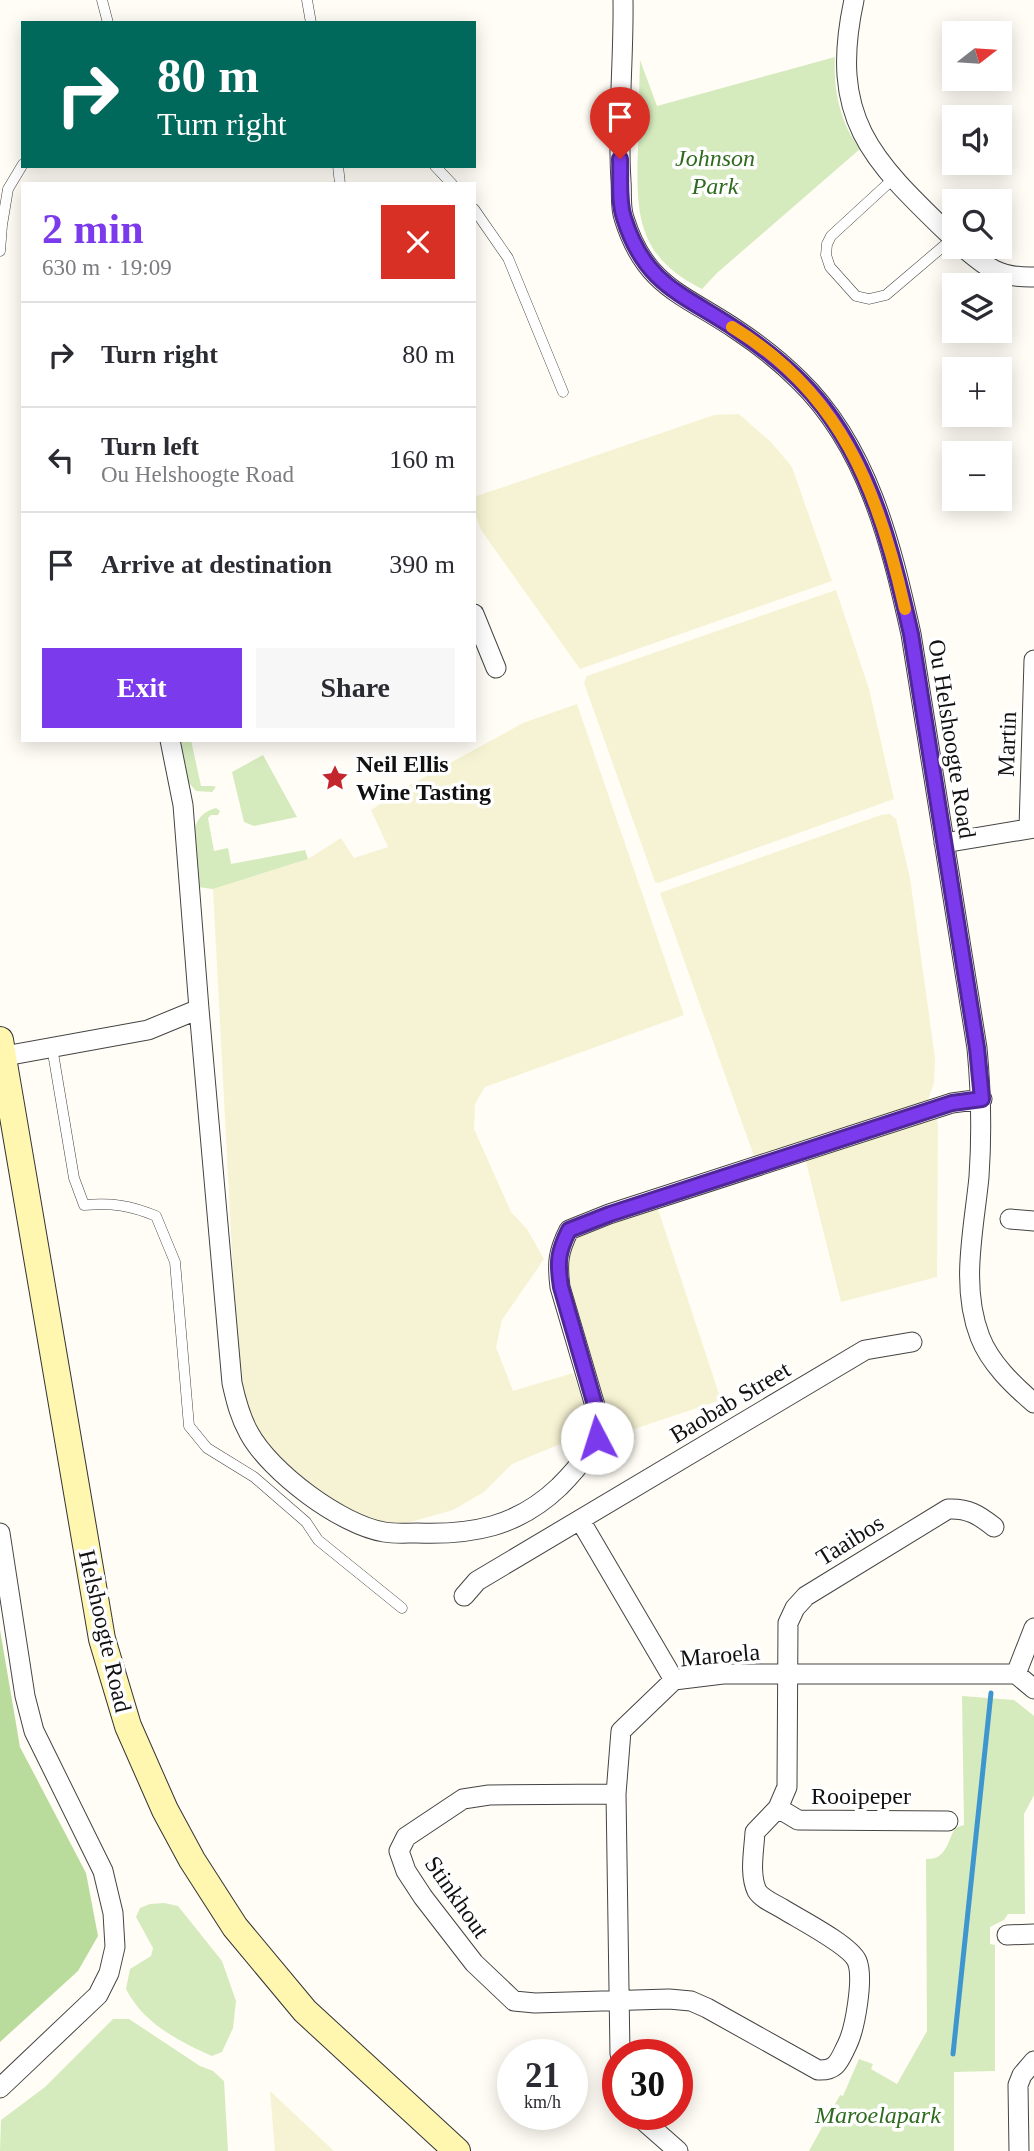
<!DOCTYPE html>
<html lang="en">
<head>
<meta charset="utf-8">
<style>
  :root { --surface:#fff; --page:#f7f7f7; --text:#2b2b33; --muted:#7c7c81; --line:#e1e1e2; --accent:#7c3aed }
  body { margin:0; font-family:Georgia,serif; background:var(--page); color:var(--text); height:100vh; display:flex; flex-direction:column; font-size:26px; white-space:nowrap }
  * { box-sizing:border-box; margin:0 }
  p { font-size:23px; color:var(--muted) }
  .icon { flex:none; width:38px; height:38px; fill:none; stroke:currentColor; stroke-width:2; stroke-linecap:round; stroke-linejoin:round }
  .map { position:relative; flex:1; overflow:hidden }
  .panel { position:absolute; left:21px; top:182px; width:455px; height:560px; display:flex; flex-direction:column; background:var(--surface); border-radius:0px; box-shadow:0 4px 18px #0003 }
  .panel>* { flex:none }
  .guide { position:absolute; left:21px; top:21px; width:455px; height:147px; border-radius:0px; box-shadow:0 4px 18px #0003; background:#00695c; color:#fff; overflow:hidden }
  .needle { width:46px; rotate:73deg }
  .tools { position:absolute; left:942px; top:21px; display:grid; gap:14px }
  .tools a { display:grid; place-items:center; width:70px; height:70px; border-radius:0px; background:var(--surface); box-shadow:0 4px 18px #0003; font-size:35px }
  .speed { position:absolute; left:497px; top:2039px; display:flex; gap:14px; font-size:35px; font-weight:700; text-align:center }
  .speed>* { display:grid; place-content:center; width:91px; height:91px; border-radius:50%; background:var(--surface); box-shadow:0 4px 18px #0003; line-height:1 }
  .speed small { font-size:18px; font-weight:400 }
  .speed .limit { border:10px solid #d22; background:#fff; color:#111 }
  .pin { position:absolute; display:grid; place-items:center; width:60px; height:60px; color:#fff; margin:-72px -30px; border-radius:50% 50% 50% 0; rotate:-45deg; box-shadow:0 0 7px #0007 }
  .pin .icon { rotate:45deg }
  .me { position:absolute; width:77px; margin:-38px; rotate:355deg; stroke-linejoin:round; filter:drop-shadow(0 0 5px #0008) }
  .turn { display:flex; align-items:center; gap:24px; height:147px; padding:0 21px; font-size:32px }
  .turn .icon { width:91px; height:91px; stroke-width:2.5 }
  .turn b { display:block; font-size:49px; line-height:60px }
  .round { display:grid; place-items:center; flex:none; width:74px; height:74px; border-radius:0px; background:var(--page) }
  .summary { display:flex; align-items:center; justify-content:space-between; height:119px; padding:0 21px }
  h1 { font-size:42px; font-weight:700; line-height:52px; color:var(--accent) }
  .primary-button { display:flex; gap:14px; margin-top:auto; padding:14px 21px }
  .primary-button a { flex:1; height:80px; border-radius:0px; background:var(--accent); color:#fff; font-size:28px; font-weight:700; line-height:80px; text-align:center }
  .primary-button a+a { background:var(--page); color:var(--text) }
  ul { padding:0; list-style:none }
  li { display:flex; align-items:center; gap:21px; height:105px; padding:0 21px; border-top:2px solid var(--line) }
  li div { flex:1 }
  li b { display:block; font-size:26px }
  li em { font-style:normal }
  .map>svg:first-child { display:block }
  .farmland { fill:#f6f3d4 }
  .green { fill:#d5ebbd }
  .forest { fill:#b9dc9c }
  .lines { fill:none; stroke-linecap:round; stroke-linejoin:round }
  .stream { stroke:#3f96cf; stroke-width:5 }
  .lane-casing { stroke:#444; stroke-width:11 }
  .street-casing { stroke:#444; stroke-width:21 }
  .secondary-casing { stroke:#333; stroke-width:28 }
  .lane { stroke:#fff; stroke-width:10 }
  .street { stroke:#fff; stroke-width:19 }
  .secondary { stroke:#fff6b0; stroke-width:26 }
  .route-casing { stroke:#51269a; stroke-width:18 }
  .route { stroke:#7c3aed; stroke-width:12 }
  .slow { stroke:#f59e0b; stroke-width:12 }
  .labels { text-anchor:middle; stroke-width:7; stroke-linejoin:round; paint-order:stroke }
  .park-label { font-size:24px; font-style:italic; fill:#2f6b1f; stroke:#fff }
  .street-label { font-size:24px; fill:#111; stroke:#fff }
  .poi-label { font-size:24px; font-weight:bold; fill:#111; stroke:#fff; text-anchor:start }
</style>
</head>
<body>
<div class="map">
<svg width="1034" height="2151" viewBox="0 0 1034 2151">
  <rect width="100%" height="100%" fill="#fffdf5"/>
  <!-- farmland -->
  <path class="farmland" d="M 739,414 L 771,442 L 792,467 L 832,581 L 580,669 L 481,530 L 474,511 L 474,497 L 714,415 Z
    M 836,590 L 869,689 L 894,799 L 658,883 L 655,882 L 584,683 L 587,676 Z
    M 577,704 L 684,1015 L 485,1087 L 475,1104 L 474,1129 L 511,1212 L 527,1229 L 544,1259 L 502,1320 L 496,1347 L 513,1391 L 573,1373 L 594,1430 L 512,1464 L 484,1492 L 453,1510 L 407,1523 L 384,1523 L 356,1516 L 328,1498 L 271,1451 L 252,1423 L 239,1386 L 213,889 L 308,859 L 341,838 L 354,858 L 388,847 L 371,810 L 399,791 L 523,723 Z
    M 890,814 L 896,819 L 910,878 L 935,1058 L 934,1083 L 928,1100 L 920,1106 L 755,1159 L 660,893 L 881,815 Z
    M 930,1117 L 937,1118 L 938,1125 L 937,1277 L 841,1302 L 805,1158 Z
    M 657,1206 L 721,1400 L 613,1436 L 566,1285 L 564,1263 L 573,1235 Z
    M 270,2091 L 334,2151 L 275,2151 Z"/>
  <!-- green -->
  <path class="green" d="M 835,57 C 833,89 840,123 860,149 L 717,273 L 702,289 C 636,256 636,213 638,147 C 639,118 639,89 640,60 L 657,106 Z
    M 180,740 L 191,740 L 201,786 L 213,786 L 216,787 L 212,792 L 196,791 L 189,783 Z
    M 263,755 L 297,817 L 254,826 L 244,822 L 232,772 Z
    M 216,808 L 220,811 L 218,815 L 211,815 L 208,818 L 214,851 L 228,848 L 231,864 L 305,850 L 308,859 L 213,889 L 197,887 C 195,861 181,817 216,808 Z
    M 962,1696 L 1014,1700 L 1034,1716 L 1034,1795 L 1024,1814 L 1025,1914 L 1008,1914 L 1004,1920 L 990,1927 L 990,1944 L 995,1945 L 995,2071 L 954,2072 L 954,2151 L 809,2151 L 840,2095 L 843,2096 L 859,2059 L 873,2064 L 871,2069 L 897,2084 L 927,2031 L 926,1859 C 946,1860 947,1843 955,1828 L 964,1825 Z
    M 164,1903 L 178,1906 L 222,1961 L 236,2001 L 233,2028 L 222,2052 L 212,2056 C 178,2041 143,2023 126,1989 L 130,1969 L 151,1956 L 153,1948 L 136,1917 L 140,1908 L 150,1904 Z
    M 113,2019 L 129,2019 L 200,2066 L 213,2071 L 224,2081 L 228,2151 L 0,2151 L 1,2120 L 45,2087 Z"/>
  <!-- forest -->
  <path class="forest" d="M 0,1630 L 20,1747 L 86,1873 L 98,1936 L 78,1971 L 0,2042 Z"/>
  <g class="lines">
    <!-- stream -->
    <path class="stream" d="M 953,2054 L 991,1693"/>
    <defs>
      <path id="lane" d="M 102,0 L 108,23
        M 307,0 L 311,23
        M 338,166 L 340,184
        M 435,166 L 452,184
        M 893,179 L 831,236 L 827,244 L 826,255 L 830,267 L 856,296 L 869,299 L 886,295 L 953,238
        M 474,209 L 508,258 L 563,392
        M 0,251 L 2,225 L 8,189 L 23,164
        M 52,1047 L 74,1178 L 84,1205 C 113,1203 129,1205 156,1216 L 175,1262 L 189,1426 L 207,1448 L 254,1477 L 306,1522 L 318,1540 L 402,1608"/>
      <path id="street" d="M 623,0 C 624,60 617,121 621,181 C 622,192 620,207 624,218 C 645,287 684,294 737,330 C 758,344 781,362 799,380 C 868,447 891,544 911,634 L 977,1048 C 981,1091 982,1133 979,1177 C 974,1229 960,1286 980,1337 C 990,1363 1013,1385 1034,1403
        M 854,0 C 828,120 872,160 954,239
        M 963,247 C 987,268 1000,278 1034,277
        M 474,614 L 496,668
        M 1029,828 L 1034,660
        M 944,843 L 1034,828
        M 199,1009 L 232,1383 C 236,1401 240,1417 249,1433 C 270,1472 341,1525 384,1532 C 395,1534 406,1533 417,1533 C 472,1535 517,1527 559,1487 C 576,1470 595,1448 601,1426 L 560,1287 C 557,1263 558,1252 569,1230 L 609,1214 L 952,1103 L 982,1099
        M 0,1057 L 148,1030 L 199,1009 L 183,805 L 170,740
        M 1010,1219 L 1034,1221
        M 580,1520 L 674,1680
        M 0,1533 L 25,1696 L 34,1731 L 103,1871 L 113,1913 L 115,1947 L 109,1973 L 98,1995 L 0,2088
        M 464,1596 L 477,1581 L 865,1350 L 912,1342
        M 1016,1674 L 1034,1628
        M 616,1794 L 489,1795 L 463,1799 L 406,1837 L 399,1851 L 406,1871 L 423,1897 L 474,1963 L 514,2001 L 535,2003 L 669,1999 L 691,2001 L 707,2008 L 818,2070 C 837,2071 839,2061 847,2045 C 855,2029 864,1978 857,1961 C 850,1945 799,1919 783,1909 C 775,1904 762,1899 757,1891 C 749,1874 754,1851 755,1832 L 778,1808 L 787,1787 L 788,1623 L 795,1608 L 806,1596 L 948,1509 C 968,1508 979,1515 994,1527
        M 778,1808 L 798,1820 L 948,1821
        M 1007,1935 L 1034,1934
        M 620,2054 L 616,1794 L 621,1731 L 674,1680 L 723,1674 L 1016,1674 L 1034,1689
        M 636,2114 L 678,2151
        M 1019,2151 L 1018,2085 L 1022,2075 L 1034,2061"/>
      <path id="secondary" d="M 0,1040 L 102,1639 L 128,1726 L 165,1810 L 192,1860 L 235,1927 L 305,2011 L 457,2151"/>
    </defs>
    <!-- lane casing -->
    <use href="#lane" class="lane-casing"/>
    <!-- street casing -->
    <use href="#street" class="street-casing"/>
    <!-- secondary casing -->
    <use href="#secondary" class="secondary-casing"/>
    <!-- lane -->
    <use href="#lane" class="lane"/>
    <!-- street -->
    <use href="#street" class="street"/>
    <!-- secondary -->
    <use href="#secondary" class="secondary"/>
  </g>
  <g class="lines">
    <defs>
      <path id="route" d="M 597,1438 L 601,1426 L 561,1287 C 557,1262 558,1252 569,1230 L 610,1214 L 952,1103 L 982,1099 L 977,1048 L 911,634 C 893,555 874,474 824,408 C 801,378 768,351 737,330 C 684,294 645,286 624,218 C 618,200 621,177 620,159"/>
    </defs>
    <!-- route casing -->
    <use href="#route" class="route-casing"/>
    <!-- route -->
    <use href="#route" class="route"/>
    <!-- slow -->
    <path class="slow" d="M 732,327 C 840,392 879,491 905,609"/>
  </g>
  <!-- icons -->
  <defs>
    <symbol id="sight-bare" viewBox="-9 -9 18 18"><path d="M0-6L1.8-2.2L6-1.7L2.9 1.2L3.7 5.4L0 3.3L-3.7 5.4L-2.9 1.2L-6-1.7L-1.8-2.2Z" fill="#c4262e" stroke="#fff" stroke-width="2.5" paint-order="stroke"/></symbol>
  </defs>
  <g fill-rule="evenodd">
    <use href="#sight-bare" x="316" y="759" width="38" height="38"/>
  </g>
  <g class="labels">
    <!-- park labels -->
    <g class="park-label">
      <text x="715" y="166">Johnson<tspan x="715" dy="28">Park</tspan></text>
      <text x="878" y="2123">Maroelapark</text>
    </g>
    <!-- street labels -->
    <g class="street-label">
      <text transform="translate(952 739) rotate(81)" y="8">Ou Helshoogte Road</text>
      <text transform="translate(1007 744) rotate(-88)" y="8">Martin</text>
      <text transform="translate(730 1402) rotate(-31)" y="8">Baobab Street</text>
      <text transform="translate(850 1540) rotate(-32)" y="8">Taaibos</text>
      <text transform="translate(105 1631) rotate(77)" y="8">Helshoogte Road</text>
      <text transform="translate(720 1655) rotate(-5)" y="8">Maroela</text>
      <text x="861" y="1804">Rooipeper</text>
      <text transform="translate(457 1897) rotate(55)" y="8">Stinkhout</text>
    </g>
    <!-- poi labels -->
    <g class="poi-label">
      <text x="356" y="772">Neil Ellis<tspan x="356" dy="28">Wine Tasting</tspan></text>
    </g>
  </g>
</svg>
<div class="tools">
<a><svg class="needle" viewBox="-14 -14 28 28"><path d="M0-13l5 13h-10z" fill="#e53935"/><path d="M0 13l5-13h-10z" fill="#7c7c81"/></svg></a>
<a><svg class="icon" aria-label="sound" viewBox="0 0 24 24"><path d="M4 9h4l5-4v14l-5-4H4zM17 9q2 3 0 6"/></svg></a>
<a><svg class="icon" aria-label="search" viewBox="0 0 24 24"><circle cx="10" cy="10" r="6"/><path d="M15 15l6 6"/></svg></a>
<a><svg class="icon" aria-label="layers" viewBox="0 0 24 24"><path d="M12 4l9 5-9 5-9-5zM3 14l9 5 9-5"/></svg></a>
<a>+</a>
<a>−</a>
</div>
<div class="speed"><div>21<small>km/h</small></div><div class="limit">30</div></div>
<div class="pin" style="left:620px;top:159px;background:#d93025"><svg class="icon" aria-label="arrive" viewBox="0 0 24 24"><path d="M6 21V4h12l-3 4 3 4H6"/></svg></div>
<svg class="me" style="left:597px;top:1438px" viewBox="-20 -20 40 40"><circle r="19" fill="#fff"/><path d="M0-13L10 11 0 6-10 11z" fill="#7c3aed"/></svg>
<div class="guide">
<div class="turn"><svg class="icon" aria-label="right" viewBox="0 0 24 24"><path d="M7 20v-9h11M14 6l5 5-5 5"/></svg><div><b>80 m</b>Turn right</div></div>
</div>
<section class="panel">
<div class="summary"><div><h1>2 min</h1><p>630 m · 19:09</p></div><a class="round" style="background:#d93025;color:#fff"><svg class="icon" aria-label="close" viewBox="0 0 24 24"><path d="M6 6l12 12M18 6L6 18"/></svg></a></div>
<ul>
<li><svg class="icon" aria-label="right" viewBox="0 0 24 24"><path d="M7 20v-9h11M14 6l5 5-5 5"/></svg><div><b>Turn right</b></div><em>80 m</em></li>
<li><svg class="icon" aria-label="left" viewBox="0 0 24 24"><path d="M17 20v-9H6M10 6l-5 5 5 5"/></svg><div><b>Turn left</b><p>Ou Helshoogte Road</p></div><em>160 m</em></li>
<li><svg class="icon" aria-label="arrive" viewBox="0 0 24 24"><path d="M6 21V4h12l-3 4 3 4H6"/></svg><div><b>Arrive at destination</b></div><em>390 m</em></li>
</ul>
<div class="primary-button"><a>Exit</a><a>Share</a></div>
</section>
</div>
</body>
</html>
